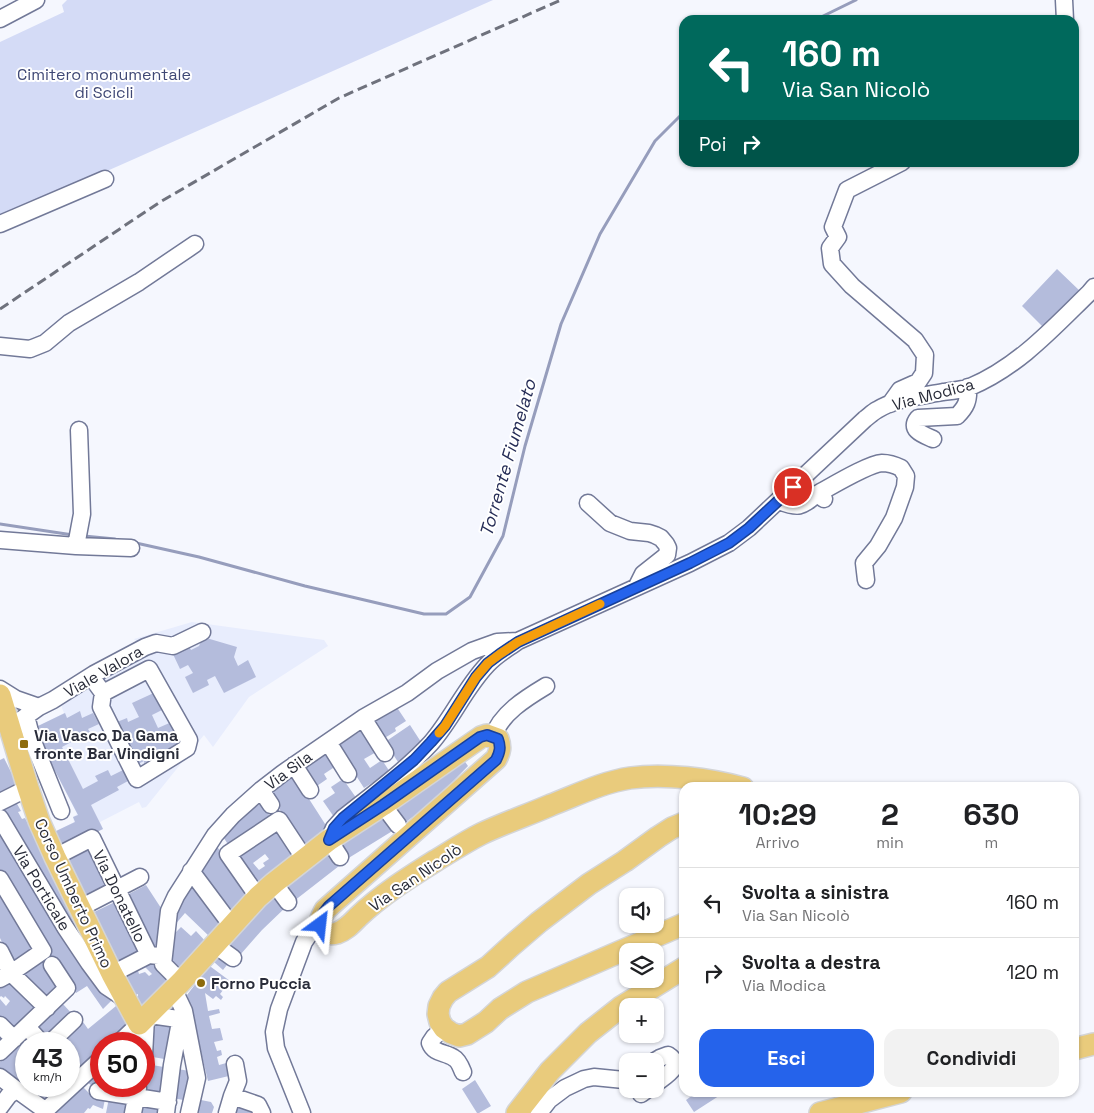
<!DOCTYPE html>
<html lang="it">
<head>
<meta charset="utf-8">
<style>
  :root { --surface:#fff; --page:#f2f2f2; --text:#202124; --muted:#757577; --line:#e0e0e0; --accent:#2563eb }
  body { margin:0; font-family:"Space Grotesk",sans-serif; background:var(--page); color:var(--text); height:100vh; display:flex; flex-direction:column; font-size:19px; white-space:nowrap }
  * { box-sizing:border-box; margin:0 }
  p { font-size:16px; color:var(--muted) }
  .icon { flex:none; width:28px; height:28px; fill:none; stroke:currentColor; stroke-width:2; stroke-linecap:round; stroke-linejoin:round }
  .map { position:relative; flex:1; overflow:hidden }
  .panel { position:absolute; left:679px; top:782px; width:400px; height:315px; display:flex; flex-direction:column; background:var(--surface); border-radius:15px; box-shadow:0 1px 4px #0004 }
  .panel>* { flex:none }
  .guide { position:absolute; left:679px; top:15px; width:400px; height:152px; border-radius:15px; box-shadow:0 1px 4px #0004; background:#00695c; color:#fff; overflow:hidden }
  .controls { position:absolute; left:619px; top:888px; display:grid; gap:10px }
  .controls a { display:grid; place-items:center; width:45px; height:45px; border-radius:10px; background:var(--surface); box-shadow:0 1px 4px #0004; font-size:25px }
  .speed { position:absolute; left:15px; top:1032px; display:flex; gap:10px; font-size:25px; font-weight:700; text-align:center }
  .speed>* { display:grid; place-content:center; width:65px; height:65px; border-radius:50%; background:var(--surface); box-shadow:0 1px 4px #0004; line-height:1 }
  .speed small { font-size:12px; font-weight:400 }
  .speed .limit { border:8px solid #d22; background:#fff; color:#111 }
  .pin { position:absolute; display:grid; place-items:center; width:42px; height:42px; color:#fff; margin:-21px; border:2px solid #fff; border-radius:50%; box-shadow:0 1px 5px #0007 }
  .me { position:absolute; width:55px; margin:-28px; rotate:30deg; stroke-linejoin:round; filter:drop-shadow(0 0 4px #0008) }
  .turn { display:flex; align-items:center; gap:18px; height:105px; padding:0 20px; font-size:22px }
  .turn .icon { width:65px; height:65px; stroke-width:2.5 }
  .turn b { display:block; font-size:35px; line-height:42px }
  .then { display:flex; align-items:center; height:48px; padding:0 20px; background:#0003; gap:10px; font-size:19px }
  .eta { display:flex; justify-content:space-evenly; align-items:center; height:85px; text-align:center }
  .eta b { font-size:30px; font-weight:700; line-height:35px }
  .cta { display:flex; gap:10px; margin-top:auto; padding:10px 20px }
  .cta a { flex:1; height:58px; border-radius:15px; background:var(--accent); color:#fff; font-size:20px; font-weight:700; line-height:58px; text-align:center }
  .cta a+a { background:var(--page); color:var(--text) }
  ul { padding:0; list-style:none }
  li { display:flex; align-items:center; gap:15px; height:70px; padding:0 20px; border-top:1px solid var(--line) }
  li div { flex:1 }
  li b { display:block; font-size:19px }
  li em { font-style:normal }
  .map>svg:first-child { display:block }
  .built { fill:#e8edfd }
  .green { fill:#d4dbf6 }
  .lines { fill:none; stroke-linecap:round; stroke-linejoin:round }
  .stream { stroke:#969dbc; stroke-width:3 }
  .building { fill:#b4bcdc; fill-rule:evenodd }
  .minor-casing { stroke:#727998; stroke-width:19 }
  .major-casing { stroke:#d4d5d7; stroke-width:24 }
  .minor { stroke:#fff; stroke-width:16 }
  .major { stroke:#e9cb7c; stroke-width:21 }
  .rail { stroke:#6f727d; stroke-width:3; stroke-dasharray:10 5; stroke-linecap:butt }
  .route-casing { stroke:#184099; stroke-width:12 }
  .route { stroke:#2563eb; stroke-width:9 }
  .slow { stroke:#f59e0b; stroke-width:9 }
  .poi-dot { fill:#8d6b0d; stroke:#fff; stroke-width:2 }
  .labels { text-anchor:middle; stroke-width:4; stroke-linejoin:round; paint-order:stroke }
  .park-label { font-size:16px; fill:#3f4875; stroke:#fff }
  .street-label { font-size:16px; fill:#292c39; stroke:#fff }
  .poi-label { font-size:16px; font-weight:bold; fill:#292c39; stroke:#fff; text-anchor:start }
  .water-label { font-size:18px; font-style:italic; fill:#252c56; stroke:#fff }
</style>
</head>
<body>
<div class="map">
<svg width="1094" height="1113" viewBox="0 0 1094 1113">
  <rect width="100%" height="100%" fill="#f5f7fe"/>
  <!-- built -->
  <path class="built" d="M 192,622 L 324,640 L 328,646 L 249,697 L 213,747 L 204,735 L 146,807 L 142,808 L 139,802 L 100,822 L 103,829 L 58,851 L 54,832 L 74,822 L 73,817 L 77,814 L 39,740 L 44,737 L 38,726 L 64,713 L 60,703 L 83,690 L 93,688 L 138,643 L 134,639 Z"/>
  <!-- green -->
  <path class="green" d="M 67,0 L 493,0 L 107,171 L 0,220 L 0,42 L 64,12 L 62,5 Z"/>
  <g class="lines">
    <!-- stream -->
    <path class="stream" d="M 815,20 L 856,0
      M 0,524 L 73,535
      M 84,536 L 115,539
      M 136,543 L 199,557 L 305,586 L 424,614 L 446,614 L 470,597 L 503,536 L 525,446 L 561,324 L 600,234 L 655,141 L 684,112"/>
  </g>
  <!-- building -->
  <path class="building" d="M 1057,269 L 1081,292 L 1045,329 L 1022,306 Z
    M 203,637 L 237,647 L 234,657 L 238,666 L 248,660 L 256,677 L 224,693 L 215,676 L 207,680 L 209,685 L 193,693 L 185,677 L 193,673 L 188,665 L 180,669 L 172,652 L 188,644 L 191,650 L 199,646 Z
    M 158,691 L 166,708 L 152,715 L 158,728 L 174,721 L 185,743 L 144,763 L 144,761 L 138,764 L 117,722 L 127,718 L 128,722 L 139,717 L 132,703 Z
    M 396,706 L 406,721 L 395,728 L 396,731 L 383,739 L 372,722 Z
    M 80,711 L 82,718 L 93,713 L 99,724 L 88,729 L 90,732 L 62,747 L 83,789 L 98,781 L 95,776 L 108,770 L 111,776 L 123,770 L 128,781 L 117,787 L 119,790 L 91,805 L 103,829 L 58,851 L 54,832 L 75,822 L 73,817 L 78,815 L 39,740 L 44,737 L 38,726 L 65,713 L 67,718 Z
    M 410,725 L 421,742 L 398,762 L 385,742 Z
    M 364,729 L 378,751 L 364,759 L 370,768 L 382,760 L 390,772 L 364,788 L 337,746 Z
    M 327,752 L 336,766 L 324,774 L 327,779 L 314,788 L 303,768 Z
    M 4,758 L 18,786 L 0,797 L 0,760 Z
    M 463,759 L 468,766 L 431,804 L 403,824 L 392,809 Z
    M 293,774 L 327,827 L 304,849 L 268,790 Z
    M 343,779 L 357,799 L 334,817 L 323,801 L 335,793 L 331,787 Z
    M 16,802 L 21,811 L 18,812 L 22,819 L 25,818 L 98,959 L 94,961 L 2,812 Z
    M 262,803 L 272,820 L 229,846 L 222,835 L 250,810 Z
    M 384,814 L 394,830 L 347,859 L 338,845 Z
    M 278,826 L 297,856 L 259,889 L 234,853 ZM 265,854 L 269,859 L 263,863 L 265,866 L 259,870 L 253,863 Z
    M 0,830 L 63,929 L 112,1000 L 103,1009 L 87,986 L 76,993 L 60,969 L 63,966 L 59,959 L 53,963 L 32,926 L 0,870 Z
    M 216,845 L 251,896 L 231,916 L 198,872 Z
    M 90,847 L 108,886 L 80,899 L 61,861 Z
    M 328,852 L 339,866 L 294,901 L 283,886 Z
    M 193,881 L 222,922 L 211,938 L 185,913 L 173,927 L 173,914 Z
    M 146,885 L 161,908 L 160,944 L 152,947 L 125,896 Z
    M 0,886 L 39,950 L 13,967 L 0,938 Z
    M 275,893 L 287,906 L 262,930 L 240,955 L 225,944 Z
    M 115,902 L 139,953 L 116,965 L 90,914 Z
    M 181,927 L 191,936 L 196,931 L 207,943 L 178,973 L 170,965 L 173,931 L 176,932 Z
    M 220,953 L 230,961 L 223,970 L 214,962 Z
    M 42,956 L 61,984 L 46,1000 L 18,972 Z
    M 152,959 L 173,982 L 142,1015 L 131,1003 L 138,996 L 138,994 L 130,997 L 122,976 L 137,967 L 139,974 L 145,972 L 149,976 L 152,974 L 144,966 Z
    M 207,964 L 230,981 L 220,994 L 223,997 L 221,1000 L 216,996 L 213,999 L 205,993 L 208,1011 L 219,1009 L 220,1013 L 209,1016 L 212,1029 L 220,1028 L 223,1040 L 214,1042 L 217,1051 L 221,1050 L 222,1055 L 217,1057 L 219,1065 L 230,1062 L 233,1075 L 208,1081 L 187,995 L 200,978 L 198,976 Z
    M 9,978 L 38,1007 L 12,1032 L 0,1020 L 0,999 L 6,1006 L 10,1001 L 5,996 L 4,998 L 1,996 L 0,997 L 0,982 Z
    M 62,1003 L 74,1016 L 46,1042 L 34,1029 Z
    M 116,1006 L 129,1024 L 107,1044 L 101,1044 L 101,1049 L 69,1078 L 69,1044 L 54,1044 L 81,1019 L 88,1029 Z
    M 152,1020 L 176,1024 L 170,1060 L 147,1056 Z
    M 27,1036 L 35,1044 L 26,1044 L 26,1062 L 20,1067 L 23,1072 L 26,1069 L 26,1086 L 60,1086 L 41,1103 L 0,1071 L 0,1062 Z
    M 147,1064 L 169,1068 L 165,1097 L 142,1093 Z
    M 178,1069 L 189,1071 L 189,1101 L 172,1098 Z
    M 101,1070 L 101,1086 L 131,1086 L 130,1092 L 92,1086 L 87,1082 Z
    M 475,1080 L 491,1106 L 479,1113 L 477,1113 L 462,1089 Z
    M 83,1087 L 92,1096 L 105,1099 L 103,1109 L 93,1105 L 90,1109 L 88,1108 L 84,1113 L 54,1113 Z
    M 697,1092 L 725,1092 L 694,1112 L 686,1100 Z
    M 109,1098 L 128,1102 L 126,1113 L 106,1113 Z
    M 196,1099 L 211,1102 L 214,1107 L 212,1113 L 193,1113 Z
    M 141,1105 L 162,1109 L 161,1113 L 140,1113 Z
    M 237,1107 L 254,1109 L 253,1113 L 236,1113 Z"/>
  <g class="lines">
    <defs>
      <path id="minor" d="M 1064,0 L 1065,20
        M 0,19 L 36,0
        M 0,224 L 105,179
        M 0,346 L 30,349 L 45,343 L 69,323 L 139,282 L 195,244
        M 890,404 L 900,390 L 918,382 L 924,373 L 925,355 L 915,340 L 852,286 L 832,264 L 830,248 L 838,237 L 833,227 L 847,190 L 902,162
        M 933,439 C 924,435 908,430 918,418 L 957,416 C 966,407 969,401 968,387
        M 817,494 C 832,486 868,464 882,463 C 889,463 895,465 901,468 L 906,476 L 905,487 L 894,518 L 878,546 L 864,563 L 866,580
        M 779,501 C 799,509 801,507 817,494 L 824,499
        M 588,503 L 610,523 L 630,531 L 649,533 L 655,535 L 661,538 L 666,544 L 668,548 L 667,555 L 643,574 L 637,586
        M 0,540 L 76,546 L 131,548
        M 76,546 L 82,514 L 79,430
        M 88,678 L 95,682 L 103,693 L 101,707 L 137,779 L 187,748 L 189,740 L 149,669 L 103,693
        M 0,689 L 16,699 L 39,707
        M 26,716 L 32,739 L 61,811
        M 363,718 L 385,753
        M 12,731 L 18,722 L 39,707 L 53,700 L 94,674 L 145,647 L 156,643 L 173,646 L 202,632
        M 493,737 C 500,714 526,698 546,686
        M 328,742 L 348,774
        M 294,765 L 310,790
        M 261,790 L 271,805
        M 0,802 L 28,788
        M 383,805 L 398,825
        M 0,818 L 65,927 L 89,963 L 106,986 L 124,998
        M 55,857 L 92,838 L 149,955
        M 340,857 L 329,840 L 334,828 L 343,818 C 373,794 405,771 431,743 C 452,719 465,688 487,665 C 496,655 507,649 518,641 L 690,563 L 729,543 L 749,528 L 865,419 C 869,416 873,412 877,410 C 896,398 922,396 943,392 C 952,391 962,390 970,387 C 1018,367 1053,328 1089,293 L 1094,287
        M 191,871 L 232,926
        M 0,879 L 43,951 L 11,973 L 0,979
        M 274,883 L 288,902
        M 258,897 L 228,854 L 279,820 L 304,858
        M 80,908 L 140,877
        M 215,945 L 233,958
        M 0,951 L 11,973 L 47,1008
        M 112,974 L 149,955 L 159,956
        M 181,982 L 163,964 L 169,911 L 176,896 L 215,835 L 233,815 L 261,790 L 283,773 L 363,718 L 407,693 L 437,671 L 472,651 L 497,642 L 518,641
        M 174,990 L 184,1011 L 197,1078 L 189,1113
        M 150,1015 L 178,1019 L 180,1022 L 172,1065 L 166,1113
        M 0,1025 L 14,1039
        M 27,1027 L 38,1039
        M 444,1028 L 434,1037 L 430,1043 C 434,1054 446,1052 454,1058 C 458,1060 461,1067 463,1072
        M 49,1044 L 74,1020
        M 118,1044 L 139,1024
        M 0,1052 L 67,988 L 52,965
        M 144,1055 L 146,1018
        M 655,1061 L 660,1058 L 668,1055 C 685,1066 665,1076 655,1084
        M 0,1077 L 17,1090
        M 98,1091 L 168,1102
        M 641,1094 L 648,1089
        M 232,1096 L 258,1105 L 262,1113
        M 0,1107 L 9,1095 L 17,1090 L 46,1111
        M 45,1113 L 47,1109 L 101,1059
        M 133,1113 L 138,1088
        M 227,1113 L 232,1096 L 238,1081 L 235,1064
        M 302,1113 L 276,1048 L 274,1032 L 279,1009 L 304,942 L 310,933 L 320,925
        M 539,1113 L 549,1100 L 565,1088 L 584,1079 L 594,1077 L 624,1080 L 628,1078"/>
      <path id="major" d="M 0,695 L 28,788 L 39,821 L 55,857 L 112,974 L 139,1024 L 181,982 L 258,897 L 274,883 L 329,840 L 383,805 L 481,737 L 487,735 L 498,739 C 501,747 500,752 496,759 L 325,910 C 323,914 320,919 320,924 C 320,933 330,935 337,933 C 346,930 352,923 358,917 C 381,895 408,878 435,861 C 450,852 465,842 481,834 C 504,823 528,815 551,805 C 577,795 603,782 630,778 C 665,773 710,779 743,788
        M 684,823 L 672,828 L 658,837 L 625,861 L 589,884 L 539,922 L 511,946 L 488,967 L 448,992 L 443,998 L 439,1006 L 438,1014 L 440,1022 L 444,1028 L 451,1033 L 459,1036 L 467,1034 L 486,1022 L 500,1009 L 527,992 L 684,924
        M 1074,1049 L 1094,1044
        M 517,1113 L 550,1071 L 588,1033 L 621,1007 L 684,968
        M 820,1113 L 901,1092"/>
    </defs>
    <!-- minor casing -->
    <use href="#minor" class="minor-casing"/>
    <!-- major casing -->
    <use href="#major" class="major-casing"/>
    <!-- minor -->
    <use href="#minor" class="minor"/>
    <!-- major -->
    <use href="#major" class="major"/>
    <!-- rail -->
    <path class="rail" d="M 0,309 L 160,202 L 339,98 L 561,0"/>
  </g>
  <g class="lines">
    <defs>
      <path id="route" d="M 320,925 L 322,915 L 329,906 L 496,760 C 500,752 501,747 498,739 L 487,735 L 480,737 L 383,805 L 329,840 L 334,828 L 343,818 L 414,760 L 431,742 L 445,726 L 476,677 L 488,663 L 500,654 L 518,642 L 690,563 L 729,543 L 749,528 L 793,487"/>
    </defs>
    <!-- route casing -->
    <use href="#route" class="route-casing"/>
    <!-- route -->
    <use href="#route" class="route"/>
    <!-- slow -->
    <path class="slow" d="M 439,733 L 445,726 L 476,677 L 488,663 L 500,654 L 518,642 L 600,604"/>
  </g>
  <!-- markers -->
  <g class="poi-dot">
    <rect x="19" y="739" width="10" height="10" rx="2.5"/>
    <circle cx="201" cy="983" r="5"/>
  </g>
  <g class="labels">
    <!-- park labels -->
    <g class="park-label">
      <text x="104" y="80">Cimitero monumentale<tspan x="104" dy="18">di Scicli</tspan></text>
    </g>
    <!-- street labels -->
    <g class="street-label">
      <text transform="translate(933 394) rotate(-15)" y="6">Via Modica</text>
      <text transform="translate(103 671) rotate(-30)" y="6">Viale Valora</text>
      <text transform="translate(288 770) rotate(-36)" y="6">Via Sila</text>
      <text transform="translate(415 877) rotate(-34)" y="6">Via San Nicolò</text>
      <text transform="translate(42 888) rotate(59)" y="6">Via Porticale</text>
      <text transform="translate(74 893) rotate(65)" y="6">Corso Umberto Primo</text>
      <text transform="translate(120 896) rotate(64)" y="6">Via Donatello</text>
    </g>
    <!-- poi labels -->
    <g class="poi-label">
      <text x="34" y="741">Via Vasco Da Gama<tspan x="34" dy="18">fronte Bar Vindigni</tspan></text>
      <text x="211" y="989">Forno Puccia</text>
    </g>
    <!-- water labels -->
    <g class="water-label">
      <text transform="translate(508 458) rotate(-74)" y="6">Torrente Fiumelato</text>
    </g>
  </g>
</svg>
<div class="controls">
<a><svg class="icon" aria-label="sound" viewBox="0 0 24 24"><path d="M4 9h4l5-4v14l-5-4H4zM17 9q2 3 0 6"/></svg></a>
<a><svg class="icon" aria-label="layers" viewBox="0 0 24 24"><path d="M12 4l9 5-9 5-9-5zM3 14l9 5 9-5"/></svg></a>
<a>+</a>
<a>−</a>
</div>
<div class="speed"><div>43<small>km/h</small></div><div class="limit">50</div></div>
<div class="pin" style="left:793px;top:487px;background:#d93025"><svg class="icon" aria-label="arrive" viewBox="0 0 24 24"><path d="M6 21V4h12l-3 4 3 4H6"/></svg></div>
<svg class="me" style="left:320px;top:925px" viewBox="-20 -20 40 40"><path d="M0-17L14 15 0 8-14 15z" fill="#2563eb" stroke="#fff" stroke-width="4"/></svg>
<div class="guide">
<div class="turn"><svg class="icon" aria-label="left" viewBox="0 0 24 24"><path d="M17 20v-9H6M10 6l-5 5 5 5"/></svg><div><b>160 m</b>Via San Nicolò</div></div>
<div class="then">Poi<svg class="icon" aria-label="right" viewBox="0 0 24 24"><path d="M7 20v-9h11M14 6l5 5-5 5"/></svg></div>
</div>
<section class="panel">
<div class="eta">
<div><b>10:29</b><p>Arrivo</p></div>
<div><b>2</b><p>min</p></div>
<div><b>630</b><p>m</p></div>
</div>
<ul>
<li><svg class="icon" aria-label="left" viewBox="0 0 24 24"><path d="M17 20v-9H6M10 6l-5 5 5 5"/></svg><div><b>Svolta a sinistra</b><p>Via San Nicolò</p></div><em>160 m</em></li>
<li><svg class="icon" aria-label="right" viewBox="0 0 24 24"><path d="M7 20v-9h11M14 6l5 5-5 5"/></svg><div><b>Svolta a destra</b><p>Via Modica</p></div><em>120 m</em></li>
</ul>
<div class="cta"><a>Esci</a><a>Condividi</a></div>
</section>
</div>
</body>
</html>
